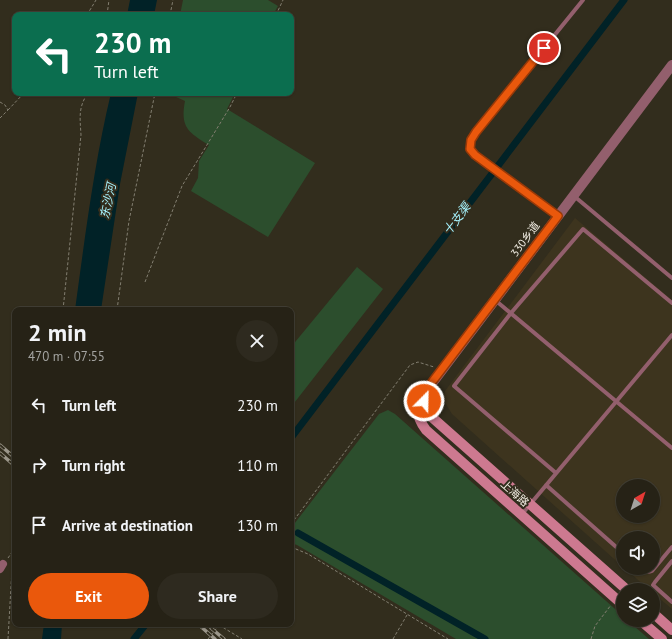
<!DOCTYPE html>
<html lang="en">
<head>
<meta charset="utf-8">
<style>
  :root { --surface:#262216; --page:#2e2a1f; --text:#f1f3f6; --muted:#a4a4a1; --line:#423f35; --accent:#ea580c }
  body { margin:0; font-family:"PT Sans","Noto Sans SC",sans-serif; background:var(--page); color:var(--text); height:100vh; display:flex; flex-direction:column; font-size:15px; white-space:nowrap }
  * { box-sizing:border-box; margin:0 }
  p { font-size:13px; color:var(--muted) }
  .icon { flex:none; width:22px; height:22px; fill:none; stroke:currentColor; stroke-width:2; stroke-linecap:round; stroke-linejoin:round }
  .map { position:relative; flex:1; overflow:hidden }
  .side { position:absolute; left:12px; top:307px; width:282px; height:320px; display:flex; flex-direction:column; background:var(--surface); border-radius:8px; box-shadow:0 1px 3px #0004,0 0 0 1px var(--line) }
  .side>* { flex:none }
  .guide { position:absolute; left:12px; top:12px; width:282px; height:84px; border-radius:8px; box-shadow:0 1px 3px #0004,0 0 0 1px var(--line); background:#0b6e4f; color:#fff; overflow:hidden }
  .needle { width:26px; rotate:39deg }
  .buttons { position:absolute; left:616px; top:479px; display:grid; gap:8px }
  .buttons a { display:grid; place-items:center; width:44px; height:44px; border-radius:50%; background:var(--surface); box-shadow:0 1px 3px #0004,0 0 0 1px var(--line); font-size:20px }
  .pin { position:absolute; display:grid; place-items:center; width:34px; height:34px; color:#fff; margin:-17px; border:2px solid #fff; border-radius:50%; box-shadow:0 1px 4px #0007 }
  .me { position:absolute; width:44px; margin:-22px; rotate:23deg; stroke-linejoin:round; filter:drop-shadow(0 0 3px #0008) }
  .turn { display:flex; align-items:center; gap:14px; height:84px; padding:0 16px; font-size:18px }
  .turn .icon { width:52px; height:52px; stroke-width:2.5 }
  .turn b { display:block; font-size:28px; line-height:34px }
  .round { display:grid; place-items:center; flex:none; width:42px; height:42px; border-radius:21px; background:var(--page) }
  .overview { display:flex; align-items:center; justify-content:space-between; height:68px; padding:0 16px }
  h1 { font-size:24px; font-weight:700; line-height:30px }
  .cta { display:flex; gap:8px; margin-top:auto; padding:8px 16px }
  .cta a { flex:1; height:46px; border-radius:24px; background:var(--accent); color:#fff; font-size:16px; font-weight:700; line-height:46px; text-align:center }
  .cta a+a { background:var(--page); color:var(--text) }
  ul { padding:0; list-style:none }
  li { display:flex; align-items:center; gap:12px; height:60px; padding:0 16px }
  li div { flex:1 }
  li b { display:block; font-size:15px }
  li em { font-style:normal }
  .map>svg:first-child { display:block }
  .built { fill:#3d341e; fill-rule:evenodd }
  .green { fill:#2c4e2d }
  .water { fill:#012227 }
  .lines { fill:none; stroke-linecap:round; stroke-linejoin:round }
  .canal { stroke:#012227; stroke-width:7 }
  .path { stroke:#837f71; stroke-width:1; stroke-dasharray:3 2; stroke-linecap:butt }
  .service { stroke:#935f6d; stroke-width:4 }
  .minor { stroke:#935f6d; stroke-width:8 }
  .tertiary { stroke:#935f6d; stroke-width:10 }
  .secondary { stroke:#cd7990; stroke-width:10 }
  .rail-casing { stroke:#9b968a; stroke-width:3.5 }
  .rail { stroke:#322d1d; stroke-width:2; stroke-dasharray:6; stroke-linecap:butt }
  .route-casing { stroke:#983908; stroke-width:10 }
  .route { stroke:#ea580c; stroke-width:7 }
  .labels { text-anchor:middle; stroke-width:4; stroke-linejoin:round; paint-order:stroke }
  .street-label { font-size:11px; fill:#f2eee4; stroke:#322d1d }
  .water-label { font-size:12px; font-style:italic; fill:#a6f3fe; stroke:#322d1d }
</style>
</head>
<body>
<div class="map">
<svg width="672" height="639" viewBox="0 0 672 639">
  <rect width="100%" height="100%" fill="#322d1d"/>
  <!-- built -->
  <path class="built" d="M 575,218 L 672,300 L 672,609 L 653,593 L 653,590 L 649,590 L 625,568 L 653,568 L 653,538 L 623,538 L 623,567 L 452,414 L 443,399 L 445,391 ZM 623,486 L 653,486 L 653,516 L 623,516 Z"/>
  <!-- green -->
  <path class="green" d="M 183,0 L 268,0 L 278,6 L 273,15 L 180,15 Z
    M 174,93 L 235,93 L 227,109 L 315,163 L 268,237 L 191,191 L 198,178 L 199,161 L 209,145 C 188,132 180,127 185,101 L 174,96 Z
    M 357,267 L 383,289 L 291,407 L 291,347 Z
    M 388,410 L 395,414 L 623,616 L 623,620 L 627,620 L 649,639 L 456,639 L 297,545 L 291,543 L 291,528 L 379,414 Z"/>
  <!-- water -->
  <path class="water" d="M 130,0 L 157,0 L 154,15 L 127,15 Z
    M 111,93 L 138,93 L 120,184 L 101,310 L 75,310 C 85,237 94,164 111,93 Z
    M 44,624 L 62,624 L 61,639 L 42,639 Z"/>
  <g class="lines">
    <!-- canal -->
    <path class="canal" d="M 291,438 L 624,0
      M 298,533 L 485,639
      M 134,639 L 146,624"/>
    <!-- path -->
    <path class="path" d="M 87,15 L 96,0
      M 107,15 L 109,0
      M 170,15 L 173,0
      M 276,15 L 283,0
      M 0,102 L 5,105 L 8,110 L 0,118
      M 8,110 L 24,93
      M 145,282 L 182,186 L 230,107 L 237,93
      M 63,310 L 81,135 C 80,118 78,107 88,93
      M 117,310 L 129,221 L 155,93
      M 291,524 L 410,365 L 418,362 L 434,367
      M 291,547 L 308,554 L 448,639
      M 8,558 L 15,548
      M 219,625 L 242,639
      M 8,639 L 12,569 L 15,558
      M 208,639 L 220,624
      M 393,639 L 407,615
      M 591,639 L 595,626 L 611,605"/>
    <!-- service -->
    <path class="service" d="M 574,196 L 672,278
      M 558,216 L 475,155 L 470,149 L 471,140 L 476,132 L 583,0
      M 495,300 L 672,448
      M 556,473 L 454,386 L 511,313 L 583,229 L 672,303
      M 546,485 L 623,553
      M 522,514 L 672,335
      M 672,561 L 655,582 L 653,585 L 672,602
      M 641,568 C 645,571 647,573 652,571 L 672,547"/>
    <!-- minor -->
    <path class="minor" d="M 0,569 L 3,564"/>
    <!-- tertiary -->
    <path class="tertiary" d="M 426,412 L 424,401 L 427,390 L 672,65"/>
    <!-- secondary -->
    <path class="secondary" d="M 427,390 C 416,405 414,414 426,430 L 623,605
      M 426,412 L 627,590
      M 653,613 L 672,630
      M 640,620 L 662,639"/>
    <defs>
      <path id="rail" d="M 0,445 L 15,458
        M 0,453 L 15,466
        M 198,624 L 215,639
        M 211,628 L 224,639"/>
    </defs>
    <!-- rail casing -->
    <use href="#rail" class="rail-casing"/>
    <!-- rail -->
    <use href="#rail" class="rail"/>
  </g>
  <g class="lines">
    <defs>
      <path id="route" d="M 424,401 L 426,390 L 558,216 L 475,155 L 470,149 L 471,140 L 476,132 L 544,48"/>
    </defs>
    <!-- route casing -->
    <use href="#route" class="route-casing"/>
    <!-- route -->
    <use href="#route" class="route"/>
  </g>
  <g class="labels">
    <!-- street labels -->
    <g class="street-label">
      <text transform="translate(525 239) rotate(-53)" y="4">330乡道</text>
      <text transform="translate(515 493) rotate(42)" y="4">上海路</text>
    </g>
    <!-- water labels -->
    <g class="water-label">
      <text transform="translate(108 201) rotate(-78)" y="4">东沙河</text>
      <text transform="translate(457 219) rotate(-53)" y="4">十支渠</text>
    </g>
  </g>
</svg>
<div class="buttons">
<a><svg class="needle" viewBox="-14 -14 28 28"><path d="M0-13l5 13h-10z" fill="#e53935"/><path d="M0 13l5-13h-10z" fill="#a4a4a1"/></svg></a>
<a><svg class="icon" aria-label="sound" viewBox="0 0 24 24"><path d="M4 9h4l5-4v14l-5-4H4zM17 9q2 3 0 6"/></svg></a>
<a><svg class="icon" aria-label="layers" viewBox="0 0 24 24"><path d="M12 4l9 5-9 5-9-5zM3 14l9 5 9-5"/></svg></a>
</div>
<div class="pin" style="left:544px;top:48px;background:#d93025"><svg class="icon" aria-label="arrive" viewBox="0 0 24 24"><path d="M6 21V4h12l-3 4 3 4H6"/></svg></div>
<svg class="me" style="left:424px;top:401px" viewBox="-20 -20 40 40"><circle r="17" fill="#ea580c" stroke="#fff" stroke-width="3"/><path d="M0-11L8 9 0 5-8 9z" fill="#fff"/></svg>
<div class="guide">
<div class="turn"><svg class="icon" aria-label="left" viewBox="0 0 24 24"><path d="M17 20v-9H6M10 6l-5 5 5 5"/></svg><div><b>230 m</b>Turn left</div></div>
</div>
<section class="side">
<div class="overview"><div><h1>2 min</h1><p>470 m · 07:55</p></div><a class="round"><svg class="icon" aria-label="close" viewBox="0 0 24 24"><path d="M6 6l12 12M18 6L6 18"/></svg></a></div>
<ul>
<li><svg class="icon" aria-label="left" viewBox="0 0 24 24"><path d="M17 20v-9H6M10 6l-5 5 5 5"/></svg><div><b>Turn left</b></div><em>230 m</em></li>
<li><svg class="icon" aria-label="right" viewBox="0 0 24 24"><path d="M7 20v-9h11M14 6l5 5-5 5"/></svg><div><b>Turn right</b></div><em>110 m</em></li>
<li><svg class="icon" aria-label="arrive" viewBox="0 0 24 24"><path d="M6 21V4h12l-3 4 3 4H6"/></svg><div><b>Arrive at destination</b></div><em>130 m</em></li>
</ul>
<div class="cta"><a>Exit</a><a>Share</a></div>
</section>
</div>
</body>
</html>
